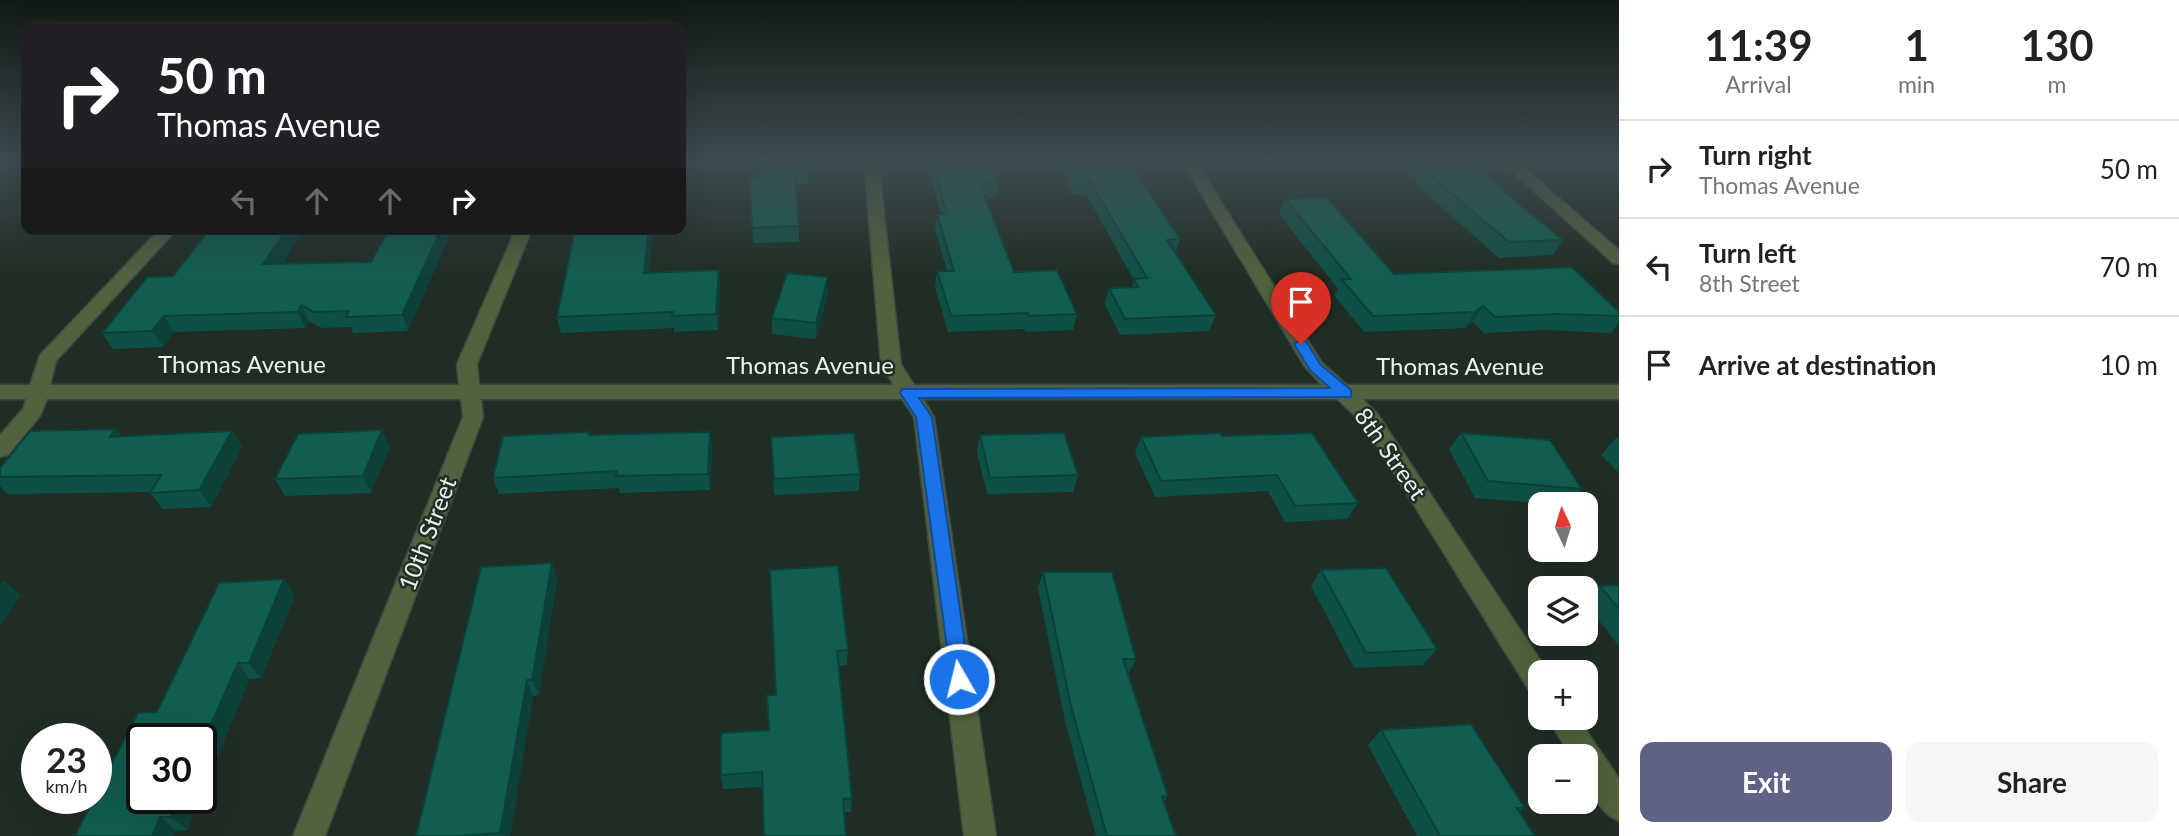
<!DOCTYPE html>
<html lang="en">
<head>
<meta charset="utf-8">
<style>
  :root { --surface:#fff; --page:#f6f6f6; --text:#222; --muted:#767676; --line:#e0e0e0; --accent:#5e6284 }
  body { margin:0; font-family:Lato,sans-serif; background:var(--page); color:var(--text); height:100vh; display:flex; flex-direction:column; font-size:26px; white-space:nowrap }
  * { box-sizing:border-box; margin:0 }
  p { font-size:23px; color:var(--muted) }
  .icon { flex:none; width:38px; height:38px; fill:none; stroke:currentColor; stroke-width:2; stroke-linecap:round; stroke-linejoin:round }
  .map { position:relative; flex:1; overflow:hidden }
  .panel { display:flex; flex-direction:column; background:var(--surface); width:560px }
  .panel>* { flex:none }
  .guide { position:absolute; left:21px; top:21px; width:665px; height:214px; border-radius:14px; box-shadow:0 7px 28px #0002; background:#202124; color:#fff; overflow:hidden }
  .needle { width:46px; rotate:356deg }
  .buttons { position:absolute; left:1528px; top:492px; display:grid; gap:14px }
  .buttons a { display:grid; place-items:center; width:70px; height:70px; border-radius:14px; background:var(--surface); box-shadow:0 7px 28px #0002; font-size:35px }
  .speed { position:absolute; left:21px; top:723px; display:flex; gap:14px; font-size:35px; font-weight:700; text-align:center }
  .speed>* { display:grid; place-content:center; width:91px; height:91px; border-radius:50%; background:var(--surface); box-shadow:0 7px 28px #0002; line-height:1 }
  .speed small { font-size:18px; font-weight:400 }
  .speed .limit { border:4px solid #111; border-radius:10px; background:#fff; color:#111 }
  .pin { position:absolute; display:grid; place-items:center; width:60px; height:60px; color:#fff; margin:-72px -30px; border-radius:50% 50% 50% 0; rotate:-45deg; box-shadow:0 0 7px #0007 }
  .pin .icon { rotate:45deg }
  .me { position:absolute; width:77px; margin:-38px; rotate:352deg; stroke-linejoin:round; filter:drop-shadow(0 0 5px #0008) }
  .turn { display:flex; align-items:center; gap:24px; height:147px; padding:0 21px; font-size:32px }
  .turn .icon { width:91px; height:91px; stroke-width:2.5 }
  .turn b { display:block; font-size:49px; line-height:60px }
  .lanes { display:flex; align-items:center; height:66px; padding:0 21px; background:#0003; justify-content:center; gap:35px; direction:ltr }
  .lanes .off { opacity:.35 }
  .eta { display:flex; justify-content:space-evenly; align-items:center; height:119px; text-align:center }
  .eta b { font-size:42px; font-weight:700; line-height:49px }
  .primary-button { display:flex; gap:14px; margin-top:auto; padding:14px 21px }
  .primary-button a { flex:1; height:80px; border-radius:14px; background:var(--accent); color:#fff; font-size:28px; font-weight:700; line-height:80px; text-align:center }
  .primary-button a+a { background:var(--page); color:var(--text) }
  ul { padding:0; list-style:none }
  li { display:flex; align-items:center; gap:21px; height:98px; padding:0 21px; border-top:2px solid var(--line) }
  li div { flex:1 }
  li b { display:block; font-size:26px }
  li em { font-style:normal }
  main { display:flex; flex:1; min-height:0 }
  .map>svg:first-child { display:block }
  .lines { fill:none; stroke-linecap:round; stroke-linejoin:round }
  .street-casing { stroke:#3c4940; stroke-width:3 }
  .street { fill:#50623e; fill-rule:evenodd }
  .wall { fill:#0f5046 }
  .shaded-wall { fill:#0c4139 }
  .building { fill:#115d51; stroke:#0c4139; stroke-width:2 }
  .route { fill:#1a73e8; stroke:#114b97; stroke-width:2 }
  .labels { text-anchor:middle; stroke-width:5; stroke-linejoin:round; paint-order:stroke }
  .street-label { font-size:24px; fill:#eaf2ec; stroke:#202d24 }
</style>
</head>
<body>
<main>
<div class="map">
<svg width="1619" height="836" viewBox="0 0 1619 836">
  <rect width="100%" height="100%" fill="#202d24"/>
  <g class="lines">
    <defs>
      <path id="street" d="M 864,160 L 878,160 L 901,365 L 914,385 L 1322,385 L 1305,367 L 1181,160 L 1195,160 L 1322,363 L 1347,385 L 1619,385 L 1619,399 L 1362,399 L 1377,413 L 1548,672 L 1540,672 L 1540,695 L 1530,692 L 1363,423 L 1337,399 L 923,399 L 934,417 L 996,836 L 964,836 L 914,417 L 902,399 L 481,399 L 483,417 L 325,836 L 293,836 L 463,417 L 461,399 L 47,399 L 40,416 L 8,455 L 0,457 L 0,435 L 23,409 L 26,399 L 0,399 L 0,385 L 30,385 L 40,355 L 160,229 L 177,229 L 56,361 L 50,385 L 459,385 L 457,364 L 516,229 L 532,229 L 477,364 L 479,385 L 894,385 L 881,365 Z
        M 1500,160 L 1515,160 L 1619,250 L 1619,264 L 1613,263 Z
        M 1548,718 L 1578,718 L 1619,779 L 1619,821 C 1594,811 1586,780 1586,756 L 1570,756 Z"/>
    </defs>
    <!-- street casing -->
    <use href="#street" class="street-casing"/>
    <!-- street -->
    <use href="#street" class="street"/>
  </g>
  <!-- wall -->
  <path class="wall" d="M 758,160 L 808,169 L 808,184 L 795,185 L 799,226 L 799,242 L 753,243 L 750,179 L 759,179 Z
    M 925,160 L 988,160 L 998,183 L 996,198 L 986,199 L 1014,272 L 1077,314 L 1073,330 L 1026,332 L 1024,329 L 948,332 L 935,287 L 937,271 L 947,271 L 935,229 L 937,214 L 941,214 Z
    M 1058,160 L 1127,160 L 1180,239 L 1175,253 L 1216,315 L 1209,331 L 1120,335 L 1105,304 L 1109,288 L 1132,287 L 1134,280 L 1086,194 L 1071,194 Z
    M 1396,160 L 1466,160 L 1563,240 L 1553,255 L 1499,258 L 1430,197 Z
    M 1285,199 L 1394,274 L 1619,312 L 1619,323 L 1611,333 L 1546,330 L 1484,333 L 1473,322 L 1465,328 L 1364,332 L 1334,295 L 1338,289 L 1279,214 Z
    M 210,229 L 305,229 L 282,264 L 371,262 L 389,229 L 408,331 L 353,333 L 351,327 L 322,328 L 309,321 L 305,328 L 174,332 L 163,347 L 113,349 L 102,333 L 173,276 Z
    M 575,229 L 653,229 L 648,273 L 719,270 L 720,286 L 718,330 L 674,332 L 674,328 L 561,333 L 557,317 Z
    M 828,277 L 828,293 L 816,339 L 772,334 L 772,318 Z
    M 115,429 L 121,436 L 232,431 L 242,447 L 211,507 L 163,509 L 150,493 L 151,492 L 7,494 L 0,486 L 0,468 Z
    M 710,432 L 712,449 L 710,490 L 620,493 L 619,488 L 499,494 L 493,478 L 590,435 Z
    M 1461,433 L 1582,489 L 1569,504 L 1554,504 L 1475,498 L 1449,449 Z
    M 980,435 L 1078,475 L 1073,492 L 987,494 L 977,452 Z
    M 1222,436 L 1358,503 L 1347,519 L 1285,522 L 1268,491 L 1155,497 L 1135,453 L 1141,437 Z
    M 771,437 L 860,474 L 859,491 L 774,495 Z
    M 1616,438 L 1619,438 L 1619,473 L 1601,455 Z
    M 390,447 L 371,493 L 285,496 L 275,479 Z
    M 552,563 L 557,579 L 539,695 L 533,696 L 510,836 L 416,836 Z
    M 770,570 L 848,650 L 847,665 L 838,666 L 852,798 L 851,812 L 844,812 L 762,787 L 723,789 L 721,775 L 769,730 L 776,695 Z
    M 1321,570 L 1437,649 L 1423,665 L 1354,668 L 1311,586 Z
    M 1043,572 L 1136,659 L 1128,675 L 1168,796 L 1164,803 L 1176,836 L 1096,836 L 1065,721 L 1038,588 Z
    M 1619,585 L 1619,646 L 1586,604 L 1586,601 L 1600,586 Z
    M 295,595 L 261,678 L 250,679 L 142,798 L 201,798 L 187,830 L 75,836 Z
    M 1381,730 L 1525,808 L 1519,812 L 1535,836 L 1417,836 L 1368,745 Z"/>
  <!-- shaded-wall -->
  <path class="shaded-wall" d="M 287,229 L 305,229 L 271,280 L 263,264 Z
    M 441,229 L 453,229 L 408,331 L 402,315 Z
    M 649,229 L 653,229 L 647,289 L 644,273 Z
    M 719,270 L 720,286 L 718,330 L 716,314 Z
    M 828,277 L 828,293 L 816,339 L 816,323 Z
    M 301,305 L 309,321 L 305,328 L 298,312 Z
    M 1483,306 L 1473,322 L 1465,328 L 1475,312 Z
    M 164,316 L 174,332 L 163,347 L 152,331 Z
    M 115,429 L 127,445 L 110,437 Z
    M 382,430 L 390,447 L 371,493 L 363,476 Z
    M 232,431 L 242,447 L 211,507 L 199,490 Z
    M 710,432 L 712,449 L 710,490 L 708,474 Z
    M 552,563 L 557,579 L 539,695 L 532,680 Z
    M 284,579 L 295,595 L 261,678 L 249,663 Z
    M 4,580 L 21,596 L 0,625 L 0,586 Z
    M 238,663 L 250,679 L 201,797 L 201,747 Z
    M 527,680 L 533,696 L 510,836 L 502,836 L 500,833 Z
    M 179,798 L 201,798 L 187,830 L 171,817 Z
    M 160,817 L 176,831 L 174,836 L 152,836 Z"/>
  <!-- building -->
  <path class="building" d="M 758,160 L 806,160 L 808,169 L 794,170 L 799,226 L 752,228 L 750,179 L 759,179 Z
    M 931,160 L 988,160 L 998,183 L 980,184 L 1014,272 L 1057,270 L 1077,314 L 1029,316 L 1028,313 L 951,316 L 937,271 L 954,271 L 937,214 L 947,214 Z
    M 1066,160 L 1127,160 L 1180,239 L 1167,240 L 1216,315 L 1125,319 L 1109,288 L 1138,287 L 1134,279 L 1147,278 L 1089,179 L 1074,179 Z
    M 1417,160 L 1466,160 L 1563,240 L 1509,242 L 1438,182 Z
    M 1327,198 L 1394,274 L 1572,267 L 1619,312 L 1619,316 L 1558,314 L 1495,317 L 1483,306 L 1475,312 L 1373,316 L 1342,280 L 1351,279 L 1285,199 Z
    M 210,229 L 287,229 L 263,264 L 371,262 L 389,229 L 441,229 L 402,315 L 346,317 L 349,311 L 314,312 L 301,305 L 298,312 L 164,316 L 152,331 L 102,333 L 147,277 L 173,276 Z
    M 575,229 L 649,229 L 644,273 L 719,270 L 716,314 L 672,316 L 673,312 L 557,317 Z
    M 787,273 L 828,277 L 816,323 L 772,318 Z
    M 115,429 L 110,437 L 232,431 L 199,490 L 150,493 L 161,475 L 0,477 L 0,468 L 30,431 Z
    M 382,430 L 363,476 L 275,479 L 298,434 Z
    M 589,432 L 589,435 L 710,432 L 708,474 L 616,476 L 617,471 L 493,478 L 503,436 Z
    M 854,433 L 860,474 L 774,479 L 771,437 Z
    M 1064,433 L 1078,475 L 990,478 L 980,435 Z
    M 1221,433 L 1222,436 L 1312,433 L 1358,503 L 1295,506 L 1277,475 L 1161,481 L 1141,437 Z
    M 1461,433 L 1550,440 L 1582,489 L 1488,481 Z
    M 552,563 L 532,680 L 527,680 L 500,833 L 459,836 L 416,836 L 481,567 Z
    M 838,566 L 848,650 L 837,651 L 852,798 L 843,799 L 846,836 L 764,836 L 762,772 L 721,775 L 721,733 L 769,730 L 767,695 L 776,695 L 770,570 Z
    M 1386,568 L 1437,649 L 1366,653 L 1321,570 Z
    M 1043,572 L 1112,572 L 1136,659 L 1123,659 L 1168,796 L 1162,797 L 1176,836 L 1107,836 L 1071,706 Z
    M 284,579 L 249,663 L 238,663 L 201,747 L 201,738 L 142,738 L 142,798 L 179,798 L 171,817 L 160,817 L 152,836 L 75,836 L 94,798 L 96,798 L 96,794 L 138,713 L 157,712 L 219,583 Z
    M 1619,585 L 1619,609 L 1600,586 Z
    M 1471,724 L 1525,808 L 1517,808 L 1535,836 L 1440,836 L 1381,730 Z"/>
  <!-- sky -->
  <linearGradient id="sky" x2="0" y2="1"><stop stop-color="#121914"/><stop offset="0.58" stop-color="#3c4c50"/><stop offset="1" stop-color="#3c4c50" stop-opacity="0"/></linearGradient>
  <rect width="1619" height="277" fill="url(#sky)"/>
  <!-- route -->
  <path class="route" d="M 1301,339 L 1306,341 L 1320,364 L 1351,390 L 1351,397 L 919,398 L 932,417 L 970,679 L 967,685 L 959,688 L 952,685 L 916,417 L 900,393 L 902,389 L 1330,388 L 1310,370 L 1294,344 Z"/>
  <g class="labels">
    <!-- street labels -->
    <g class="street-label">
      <text x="242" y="373">Thomas Avenue</text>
      <text x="810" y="374">Thomas Avenue</text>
      <text x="1460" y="375">Thomas Avenue</text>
      <text transform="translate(1390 454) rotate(55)" y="8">8th Street</text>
      <text transform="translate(428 534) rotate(-69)" y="8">10th Street</text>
    </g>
  </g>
</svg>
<div class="buttons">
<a><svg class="needle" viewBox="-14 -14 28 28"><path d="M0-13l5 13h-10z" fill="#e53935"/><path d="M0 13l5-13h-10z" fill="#767676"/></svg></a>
<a><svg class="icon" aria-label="layers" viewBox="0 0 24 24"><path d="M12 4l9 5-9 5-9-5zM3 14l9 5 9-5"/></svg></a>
<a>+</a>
<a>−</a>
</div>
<div class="speed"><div>23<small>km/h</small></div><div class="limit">30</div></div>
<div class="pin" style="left:1301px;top:344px;background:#d93025"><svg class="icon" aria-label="arrive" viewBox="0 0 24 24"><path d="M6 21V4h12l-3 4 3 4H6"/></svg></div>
<svg class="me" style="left:959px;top:679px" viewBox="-20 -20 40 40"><circle r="17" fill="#1a73e8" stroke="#fff" stroke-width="3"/><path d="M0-11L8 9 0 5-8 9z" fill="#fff"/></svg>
<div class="guide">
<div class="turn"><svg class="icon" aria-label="right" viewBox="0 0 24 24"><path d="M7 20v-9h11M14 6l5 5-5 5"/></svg><div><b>50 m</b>Thomas Avenue</div></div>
<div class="lanes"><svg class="icon off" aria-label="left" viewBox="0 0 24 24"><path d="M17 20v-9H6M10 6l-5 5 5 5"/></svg><svg class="icon off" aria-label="ahead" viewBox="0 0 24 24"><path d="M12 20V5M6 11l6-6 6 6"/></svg><svg class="icon off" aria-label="ahead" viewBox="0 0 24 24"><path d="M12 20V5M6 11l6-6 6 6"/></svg><svg class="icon" aria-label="right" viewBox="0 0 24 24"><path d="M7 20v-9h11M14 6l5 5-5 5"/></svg></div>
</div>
</div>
<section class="panel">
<div class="eta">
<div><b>11:39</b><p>Arrival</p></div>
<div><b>1</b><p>min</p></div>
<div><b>130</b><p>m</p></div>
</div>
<ul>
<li><svg class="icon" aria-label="right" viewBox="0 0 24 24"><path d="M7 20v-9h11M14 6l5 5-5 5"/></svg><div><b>Turn right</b><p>Thomas Avenue</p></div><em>50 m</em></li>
<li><svg class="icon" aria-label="left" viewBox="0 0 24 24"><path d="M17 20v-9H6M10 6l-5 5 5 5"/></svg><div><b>Turn left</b><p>8th Street</p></div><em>70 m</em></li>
<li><svg class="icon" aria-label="arrive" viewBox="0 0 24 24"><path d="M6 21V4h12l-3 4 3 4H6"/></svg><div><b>Arrive at destination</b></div><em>10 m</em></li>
</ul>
<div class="primary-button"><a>Exit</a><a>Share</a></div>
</section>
</main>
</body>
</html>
